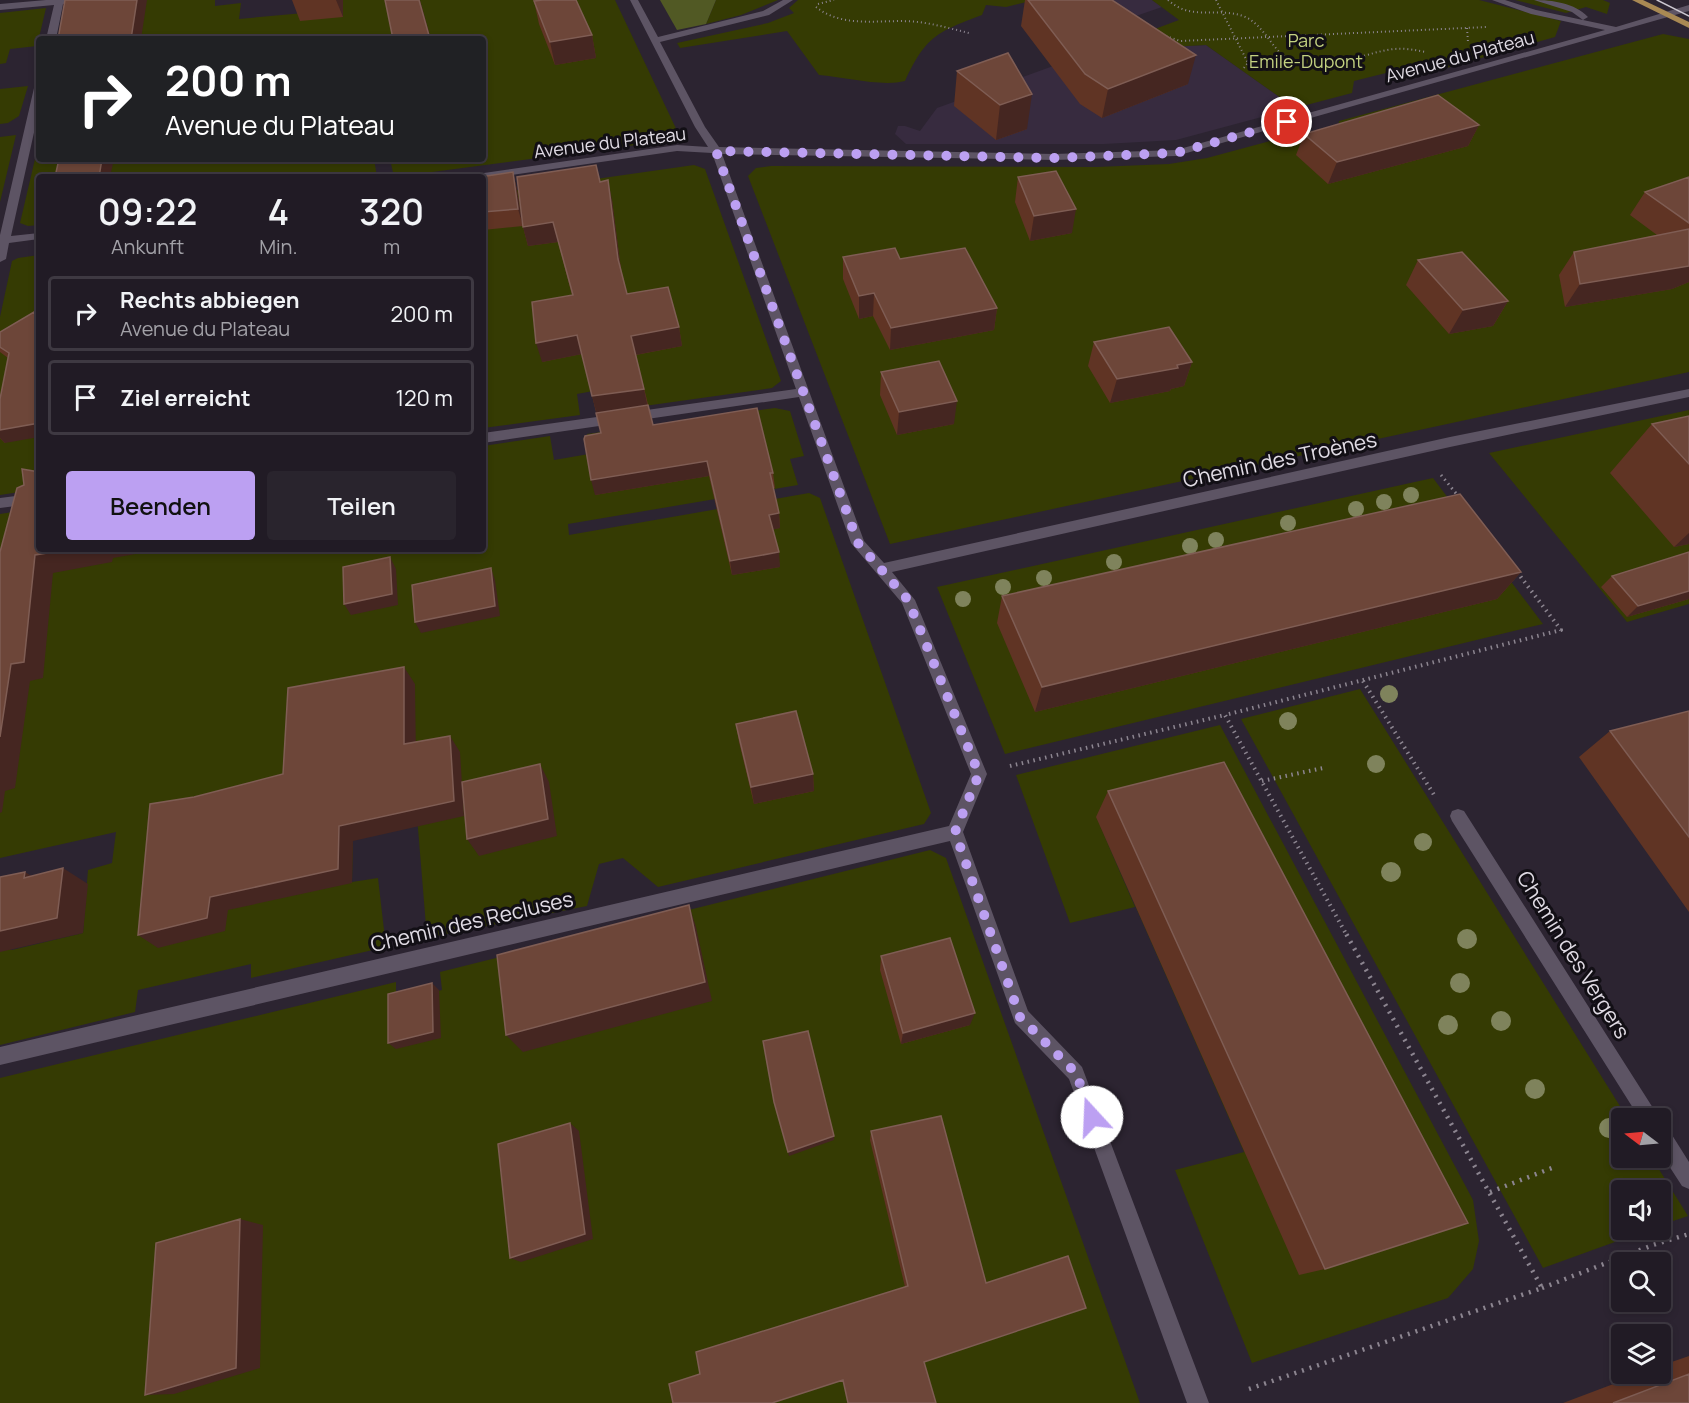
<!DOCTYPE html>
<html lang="de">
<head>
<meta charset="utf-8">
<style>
  :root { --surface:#211b25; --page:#29242d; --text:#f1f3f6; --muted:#a2a1a7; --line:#3e3942; --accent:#bca0f2 }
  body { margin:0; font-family:Manrope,sans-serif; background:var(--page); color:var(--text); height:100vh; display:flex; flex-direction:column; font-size:22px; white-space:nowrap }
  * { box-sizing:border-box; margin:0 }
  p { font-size:20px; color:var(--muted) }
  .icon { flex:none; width:33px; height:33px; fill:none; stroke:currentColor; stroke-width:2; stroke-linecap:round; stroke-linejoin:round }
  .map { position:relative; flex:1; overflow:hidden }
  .side { position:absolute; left:36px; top:174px; width:450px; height:378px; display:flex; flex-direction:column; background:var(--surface); border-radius:6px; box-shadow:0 3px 9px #0003,0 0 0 2px var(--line) }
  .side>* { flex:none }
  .guide { position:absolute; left:36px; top:36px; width:450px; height:126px; border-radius:6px; box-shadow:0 3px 9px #0003,0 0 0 2px var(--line); background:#202124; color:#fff; overflow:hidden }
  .needle { width:39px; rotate:286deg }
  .tools { position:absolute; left:1611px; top:1108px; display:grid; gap:12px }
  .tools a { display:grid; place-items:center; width:60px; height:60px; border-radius:6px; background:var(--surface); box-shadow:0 3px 9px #0003,0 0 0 2px var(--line); font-size:30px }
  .pin { position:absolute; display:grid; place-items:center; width:51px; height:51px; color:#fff; margin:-26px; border:3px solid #fff; border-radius:50%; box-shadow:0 2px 6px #0007 }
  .me { position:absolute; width:66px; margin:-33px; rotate:340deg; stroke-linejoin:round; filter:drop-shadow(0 0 4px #0008) }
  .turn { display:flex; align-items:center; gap:21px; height:126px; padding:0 30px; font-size:27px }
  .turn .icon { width:78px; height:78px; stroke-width:2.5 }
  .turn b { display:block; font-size:42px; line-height:51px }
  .eta { display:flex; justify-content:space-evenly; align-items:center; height:102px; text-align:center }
  .eta b { font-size:36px; font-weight:600; line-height:42px }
  .primary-button { display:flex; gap:12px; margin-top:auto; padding:12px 30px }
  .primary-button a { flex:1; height:69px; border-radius:6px; background:var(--accent); color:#111; font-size:24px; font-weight:600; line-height:69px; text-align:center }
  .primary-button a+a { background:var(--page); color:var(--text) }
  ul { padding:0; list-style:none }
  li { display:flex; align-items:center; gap:18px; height:75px; margin:0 12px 9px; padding:0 18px; border:3px solid var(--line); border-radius:6px }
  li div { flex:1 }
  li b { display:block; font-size:22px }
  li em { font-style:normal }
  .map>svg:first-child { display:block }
  .built { fill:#372b3f }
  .green { fill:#353b03 }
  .forest { fill:#515924 }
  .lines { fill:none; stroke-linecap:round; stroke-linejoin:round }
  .path-far3 { stroke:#8c8590; stroke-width:2; stroke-dasharray:1 3; stroke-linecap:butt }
  .path-far2 { stroke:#8c8590; stroke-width:3; stroke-dasharray:1.5 4; stroke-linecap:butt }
  .path-far1 { stroke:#8c8590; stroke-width:4; stroke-dasharray:1.5 4.5; stroke-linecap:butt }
  .path { stroke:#8c8590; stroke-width:4.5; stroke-dasharray:2 6; stroke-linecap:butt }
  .minor { fill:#5d5464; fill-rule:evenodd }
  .major { fill:#a98953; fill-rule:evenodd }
  .tram { stroke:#cbc6cf; stroke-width:1.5 }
  .tree { fill:#7f835c }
  .wall { fill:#603424 }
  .shaded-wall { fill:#452621 }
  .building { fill:#6d4639; stroke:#7f5d54; stroke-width:1.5 }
  .route { stroke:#bca0f2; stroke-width:10; stroke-dasharray:0 18 }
  .labels { text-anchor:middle; stroke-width:6; stroke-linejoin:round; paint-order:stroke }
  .far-park-label { font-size:18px; fill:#c3d180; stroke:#120f15 }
  .far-street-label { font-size:18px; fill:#e0dbe4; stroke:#120f15 }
  .street-label { font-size:21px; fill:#e0dbe4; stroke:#120f15 }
</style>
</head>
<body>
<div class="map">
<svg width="1689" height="1403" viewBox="0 0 1689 1403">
  <rect width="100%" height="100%" fill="#2c2431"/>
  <!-- built -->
  <path class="built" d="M 1046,0 L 1152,0 L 1162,7 L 1101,28 Z
    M 1144,33 L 1169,47 L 1206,45 L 1295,108 L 1176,140 L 1104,144 L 906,144 L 895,134 L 898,126 L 905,126 L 920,131 L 937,108 Z"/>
  <!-- green -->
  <path class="green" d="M 133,0 L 215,0 L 215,6 L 241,3 L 239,19 L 315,12 L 333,0 L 615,0 L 681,139 L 394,177 L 390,159 L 483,159 L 483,39 L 63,39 Z
    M 716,0 L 778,0 L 741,15 L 706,24 Z
    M 798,0 L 1035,0 L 1006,7 L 986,5 L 982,15 C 937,32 926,36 905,81 C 882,87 845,77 819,75 L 787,31 L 680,48 L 677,43 L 768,23 L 794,13 L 789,8 Z
    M 1152,0 L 1479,0 L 1561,21 L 1555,37 L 1443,69 L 1422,64 L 1354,81 L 1352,93 L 1295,108 L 1206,45 L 1169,47 L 1144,33 L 1179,20 Z
    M 1515,0 L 1603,0 L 1610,3 L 1607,14 L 1586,7 L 1566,13 Z
    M 46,8 L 37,46 L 10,49 L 6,63 L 0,64 L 0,13 Z
    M 1663,34 L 1689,39 L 1689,372 L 890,544 L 748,176 L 756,168 L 771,166 L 1097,167 L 1169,164 L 1207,158 L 1304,132 L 1314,134 L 1338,128 L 1339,121 Z
    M 28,86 L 19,116 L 8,123 L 0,124 L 0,89 Z
    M 16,135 L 0,202 L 0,137 Z
    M 39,142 L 39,159 L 374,159 L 377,177 L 39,177 L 39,225 L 28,226 L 20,223 Z
    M 694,165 L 705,169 L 781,381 L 772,388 L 637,407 L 631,384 L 577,394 L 580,415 L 483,428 L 483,195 Z
    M 39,255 L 39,489 L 0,495 L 0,317 L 12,261 L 18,258 Z
    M 775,408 L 790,411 L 804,456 L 790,459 L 798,485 L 568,524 L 569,535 L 809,493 L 820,498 L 931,813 L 924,824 L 658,887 L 623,858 L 599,864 L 587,906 L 427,938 L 415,792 L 353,841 L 352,882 L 378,878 L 386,947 L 251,978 L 251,964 L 138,990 L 135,1012 L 0,1045 L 0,945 L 12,950 L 83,933 L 88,870 L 112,863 L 116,832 L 0,858 L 0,514 L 39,508 L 39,549 L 483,549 L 483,446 L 550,436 L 554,460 L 589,454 L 587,434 Z
    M 1689,410 L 1689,604 L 1627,622 L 1489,453 Z
    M 1433,478 L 1543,624 L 1005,754 L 937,587 Z
    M 1360,689 L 1628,1119 L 1622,1119 L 1622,1158 L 1652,1158 L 1688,1216 L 1661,1225 L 1660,1191 L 1622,1191 L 1622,1230 L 1648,1230 L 1543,1268 L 1241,719 Z
    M 1220,725 L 1473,1200 L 1479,1241 L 1473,1269 L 1448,1298 L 1252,1363 L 1175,1170 L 1244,1152 L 1096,817 L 1135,907 L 1070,923 L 1016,775 Z
    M 930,850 L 946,858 L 1140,1403 L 0,1403 L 0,1078 L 396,982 L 396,1000 L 442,990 L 440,972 Z"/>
  <!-- forest -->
  <path class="forest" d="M 660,0 L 716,0 L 706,24 L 677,30 Z"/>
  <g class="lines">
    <!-- path-far3 -->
    <path class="path-far3" d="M 1168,0 C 1191,21 1217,7 1243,16 C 1267,25 1273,57 1298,64 C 1332,72 1361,53 1394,49 C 1405,48 1415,50 1426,52
      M 1216,0 L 1248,63 L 1242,70
      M 818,4 L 834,0
      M 816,7 C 845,30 884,18 918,22 C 935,24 952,29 969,33
      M 1467,28 L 1468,42
      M 1166,36 L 1180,41 L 1487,27"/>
    <!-- path-far2 -->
    <path class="path-far2" d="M 1441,475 L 1459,497"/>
    <!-- path-far1 -->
    <path class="path-far1" d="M 1363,681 L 1436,798
      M 1010,766 L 1225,715
      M 1262,781 L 1323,768
      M 1345,932 L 1225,715 L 1561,630 L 1517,572"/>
    <!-- path -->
    <path class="path" d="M 1490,1192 L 1557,1166
      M 1542,1288 L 1653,1245 L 1689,1234
      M 1249,1389 L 1542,1288 L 1344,930"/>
    <!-- minor -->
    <path class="minor" d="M 46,0 L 78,0 L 63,4 L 56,39 L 46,39 L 54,5 L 0,10 L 0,4 Z
      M 630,0 L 638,0 L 658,37 L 763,11 L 783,0 L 793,0 L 769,15 L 660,42 L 705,127 L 719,147 L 1054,154 L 1176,150 L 1605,30 L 1531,14 L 1492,0 L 1505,0 L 1536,10 L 1583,20 L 1572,12 L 1534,0 C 1552,0 1575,3 1588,17 L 1583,20 L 1616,27 L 1689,5 L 1689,11 L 1176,156 L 1054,160 L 722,154 L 864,541 L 884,563 L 1450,437 L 1689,389 L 1689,397 L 1450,447 L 892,572 L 915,600 L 987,774 L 963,832 L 1028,1011 L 1082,1067 L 1209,1403 L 1187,1403 L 1069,1079 L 1015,1023 L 950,841 L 0,1065 L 0,1047 L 949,826 L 971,774 L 902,603 L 851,543 L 799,397 L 483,443 L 483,433 L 796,389 L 712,153 L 677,151 L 483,179 L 483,177 L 472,177 L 477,174 L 677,145 L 708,147 L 695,127 Z
      M 39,85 L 39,110 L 11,236 L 39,233 L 39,239 L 9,243 L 6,259 L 0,262 L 0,235 L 34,88 Z
      M 39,493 L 39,503 L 0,508 L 0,498 Z
      M 1458,809 L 1464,811 L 1660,1119 L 1640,1119 L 1452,821 L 1450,816 L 1452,811 Z
      M 1660,1125 L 1667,1127 L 1689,1162 L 1689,1189 L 1682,1186 L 1660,1152 Z"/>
    <!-- major -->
    <path class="major" d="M 1632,0 L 1643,0 L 1689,22 L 1689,28 Z"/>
    <!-- tram -->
    <path class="tram" d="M 1657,0 L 1689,16"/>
  </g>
  <!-- trees -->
  <g class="tree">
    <circle cx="1411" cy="495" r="8"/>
    <circle cx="1384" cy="502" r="8"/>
    <circle cx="1356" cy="509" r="8"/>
    <circle cx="1288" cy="523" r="8"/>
    <circle cx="1216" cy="540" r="8"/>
    <circle cx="1190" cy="546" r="8"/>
    <circle cx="1114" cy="562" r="8"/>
    <circle cx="1044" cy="578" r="8"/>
    <circle cx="1003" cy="587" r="8"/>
    <circle cx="963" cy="599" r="8"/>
    <circle cx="1389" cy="694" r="9"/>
    <circle cx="1288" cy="721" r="9"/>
    <circle cx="1376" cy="764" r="9"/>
    <circle cx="1423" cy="842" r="9"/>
    <circle cx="1391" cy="872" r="10"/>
    <circle cx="1467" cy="939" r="10"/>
    <circle cx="1460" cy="983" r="10"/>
    <circle cx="1501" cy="1021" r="10"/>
    <circle cx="1448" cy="1025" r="10"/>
    <circle cx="1535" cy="1089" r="10"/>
    <circle cx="1609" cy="1128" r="10"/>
  </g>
  <!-- wall -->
  <path class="wall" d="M 292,0 L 343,0 L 343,17 L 300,21 Z
    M 1025,0 L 1112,0 L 1188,84 L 1102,118 L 1080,104 L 1021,26 Z
    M 534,1 L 592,35 L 596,58 L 555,65 L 539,24 Z
    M 1008,53 L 1027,129 L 996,140 L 954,106 L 957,71 Z
    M 1479,125 L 1468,146 L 1328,184 L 1296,155 L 1304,134 Z
    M 513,172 L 517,190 L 523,226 L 483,230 L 483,177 Z
    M 1018,177 L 1072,233 L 1030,241 L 1015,202 Z
    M 1689,177 L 1689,282 L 1672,289 L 1565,307 L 1559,275 L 1574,252 L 1657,235 L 1630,215 L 1645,192 Z
    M 600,182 L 612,200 L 621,269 L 627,294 L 679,327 L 682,346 L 636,355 L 653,425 L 773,473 L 775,488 L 773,488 L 779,513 L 780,528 L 773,529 L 780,567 L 732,575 L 709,476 L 595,495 L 601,433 L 582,354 L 542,362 L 572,295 L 558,242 L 528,246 L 523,227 Z
    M 843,257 L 900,259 L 997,308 L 994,330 L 890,350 L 873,316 L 859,319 L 843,279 Z
    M 1418,260 L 1508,301 L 1493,326 L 1449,334 L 1406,285 Z
    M 34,312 L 5,443 L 0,438 L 0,399 L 8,358 L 0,352 L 0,332 Z
    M 1094,342 L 1192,362 L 1184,386 L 1171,389 L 1170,391 L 1110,403 L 1088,366 Z
    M 881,372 L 954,424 L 897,435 L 880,395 Z
    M 1689,416 L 1689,544 L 1674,547 L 1610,473 L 1652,424 Z
    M 1521,572 L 1497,599 L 1035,712 L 997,623 L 1002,596 Z
    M 1612,576 L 1689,599 L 1627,617 L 1601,587 Z
    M 1689,711 L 1689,912 L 1579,757 L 1610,731 Z
    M 736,724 L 813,774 L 814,791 L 754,804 L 739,742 Z
    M 1108,791 L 1325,1269 L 1299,1275 L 1096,817 Z
    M 881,956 L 970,1025 L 901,1044 L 880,970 Z
    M 871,1131 L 986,1283 L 843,1380 L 700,1374 L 905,1287 L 870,1140 Z
    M 1689,1356 L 1689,1403 L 1563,1403 L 1640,1374 L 1660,1374 L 1660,1366 Z"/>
  <!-- shaded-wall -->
  <path class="shaded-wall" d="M 137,0 L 147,0 L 141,39 L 131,39 Z
    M 336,0 L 343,0 L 343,17 Z
    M 419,0 L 420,0 L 431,39 L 430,39 Z
    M 592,35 L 596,58 L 555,65 L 550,42 Z
    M 1196,55 L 1188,84 L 1102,118 L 1108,89 Z
    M 1032,94 L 1027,129 L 996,140 L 1000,105 Z
    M 1479,125 L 1468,146 L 1328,184 L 1337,162 Z
    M 102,159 L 114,159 L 110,177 L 99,177 Z
    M 513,172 L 517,190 L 523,226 L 518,209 Z
    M 608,180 L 612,200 L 622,278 L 618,259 Z
    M 1076,209 L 1072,233 L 1030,241 L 1034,216 Z
    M 553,222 L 558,242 L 528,246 L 523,227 Z
    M 1689,266 L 1689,282 L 1672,289 L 1565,307 L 1580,284 Z
    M 874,293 L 873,316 L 859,319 L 859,296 Z
    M 1508,301 L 1493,326 L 1449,334 L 1463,310 Z
    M 997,308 L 994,330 L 890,350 L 891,328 Z
    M 679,327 L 682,346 L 635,355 L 631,336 Z
    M 577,335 L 582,354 L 542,362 L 536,343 Z
    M 1192,362 L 1184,386 L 1171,389 L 1170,391 L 1110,403 L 1117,379 Z
    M 644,389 L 648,408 L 597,415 L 592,396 Z
    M 957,401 L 954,424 L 897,435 L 899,412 Z
    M 39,423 L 39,437 L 5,443 L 0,438 L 0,430 Z
    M 707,461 L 709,476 L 595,495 L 591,480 Z
    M 779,513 L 780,528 L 771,530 L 769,515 Z
    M 1689,533 L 1689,544 L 1674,547 Z
    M 72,549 L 164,549 L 113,558 L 112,562 L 53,573 L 43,678 L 30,681 L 15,788 L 5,791 L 2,812 L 0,813 L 0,737 L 11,664 L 35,555 Z
    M 779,552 L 780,567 L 732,575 L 730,561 Z
    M 390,557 L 396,569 L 398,605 L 351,615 L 344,604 Z
    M 491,568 L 495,580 L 500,616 L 421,633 L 415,622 Z
    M 1521,572 L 1497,599 L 1035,712 L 1042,687 Z
    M 1689,591 L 1689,599 L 1627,617 L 1638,606 Z
    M 404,667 L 415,684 L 416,760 L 404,744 Z
    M 450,736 L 460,752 L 464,816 L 353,841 L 352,883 L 228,910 L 225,931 L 158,948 L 138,935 L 339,826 Z
    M 540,764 L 549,782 L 557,836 L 479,856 L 467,839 Z
    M 813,774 L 814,791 L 754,804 L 751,787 Z
    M 63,868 L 88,884 L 83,933 L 0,952 L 0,931 Z
    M 25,872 L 51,888 L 24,878 Z
    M 689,905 L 696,927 L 712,1001 L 523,1052 L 506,1035 Z
    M 432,983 L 439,990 L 441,1038 L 396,1049 L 388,1043 Z
    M 975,1013 L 970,1025 L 901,1044 L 903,1033 Z
    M 570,1123 L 579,1131 L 593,1239 L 521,1262 L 510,1258 Z
    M 834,1136 L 834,1140 L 789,1156 L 788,1152 Z
    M 240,1219 L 263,1225 L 260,1368 L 174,1394 L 145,1395 Z"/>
  <!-- building -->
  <path class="building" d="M 65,0 L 137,0 L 131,39 L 58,39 Z
    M 385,0 L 419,0 L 430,39 L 393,39 Z
    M 543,0 L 576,0 L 592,35 L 550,42 L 534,1 Z
    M 1028,0 L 1112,0 L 1196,55 L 1108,89 L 1085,74 Z
    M 1008,53 L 1032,94 L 1000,105 L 957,71 Z
    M 1438,95 L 1479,125 L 1337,162 L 1304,134 Z
    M 59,159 L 102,159 L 99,177 L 55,177 Z
    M 596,165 L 600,182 L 608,180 L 618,259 L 627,294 L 668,287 L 679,327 L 631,336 L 644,389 L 592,396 L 577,335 L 536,343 L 532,302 L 573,295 L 553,222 L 523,227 L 517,177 Z
    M 1056,171 L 1076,209 L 1034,216 L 1018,177 Z
    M 513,172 L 518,209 L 483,212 L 483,177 L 480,177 Z
    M 1689,177 L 1689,223 L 1645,192 Z
    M 1689,229 L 1689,266 L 1580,284 L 1574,252 Z
    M 895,248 L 900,259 L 965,248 L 997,308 L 891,328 L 874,293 L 859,296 L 843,257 Z
    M 1462,252 L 1508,301 L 1463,310 L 1418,260 Z
    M 34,312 L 39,318 L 39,423 L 0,430 L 0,399 L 9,353 L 0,347 L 0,332 Z
    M 1169,327 L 1192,362 L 1177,365 L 1178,368 L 1117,379 L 1094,342 Z
    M 939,361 L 957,401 L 899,412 L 881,372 Z
    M 648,405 L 653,425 L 757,408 L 773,473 L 770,473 L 779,513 L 769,515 L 779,552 L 730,561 L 707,461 L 591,480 L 584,439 L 585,436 L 601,433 L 596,413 Z
    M 1689,416 L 1689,464 L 1652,424 Z
    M 22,469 L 39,472 L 39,549 L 72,549 L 35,555 L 24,662 L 11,664 L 0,737 L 0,552 L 17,488 L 24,485 Z
    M 1460,494 L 1521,572 L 1042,687 L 1002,596 Z
    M 1689,552 L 1689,591 L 1638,606 L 1612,576 Z
    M 390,557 L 392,594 L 344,604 L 343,567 Z
    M 491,568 L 495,606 L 415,622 L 412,585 Z
    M 404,667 L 404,744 L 450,736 L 454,801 L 339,826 L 338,869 L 210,897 L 207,918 L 138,935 L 150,804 L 194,797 L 283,774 L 288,688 Z
    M 796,711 L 813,774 L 751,787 L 736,724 Z
    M 1689,711 L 1689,837 L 1610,731 Z
    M 1224,762 L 1468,1223 L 1325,1269 L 1108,791 Z
    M 540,764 L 548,819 L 467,839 L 462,782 Z
    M 63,868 L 57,918 L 0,931 L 0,877 L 25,872 L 24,878 Z
    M 689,905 L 705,982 L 506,1035 L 497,955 Z
    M 950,938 L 975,1013 L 903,1033 L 881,956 Z
    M 432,983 L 433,1032 L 388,1043 L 388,994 Z
    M 808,1031 L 834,1136 L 788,1152 L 774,1102 L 763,1041 Z
    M 941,1116 L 986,1283 L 1068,1256 L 1086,1308 L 924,1362 L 936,1403 L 848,1403 L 843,1380 L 772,1403 L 673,1403 L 669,1384 L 700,1374 L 696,1352 L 908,1286 L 871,1131 Z
    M 570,1123 L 585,1234 L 510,1258 L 498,1144 Z
    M 240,1219 L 236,1368 L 145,1395 L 156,1243 Z
    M 1689,1374 L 1689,1403 L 1613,1403 Z"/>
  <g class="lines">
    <!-- route -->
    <path class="route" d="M 1092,1117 L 1076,1073 L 1020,1017 L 955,832 L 979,774 L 908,600 L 858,543 L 716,151 L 1054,158 L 1176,153 L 1287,122"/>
  </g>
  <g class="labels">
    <!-- far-park labels -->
    <g class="far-park-label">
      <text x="1306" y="47">Parc<tspan x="1306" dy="21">Emile-Dupont</tspan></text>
    </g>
    <!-- far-street labels -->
    <g class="far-street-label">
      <text transform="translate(1460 57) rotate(-15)" y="6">Avenue du Plateau</text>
      <text transform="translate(610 143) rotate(-7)" y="6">Avenue du Plateau</text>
    </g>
    <!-- street labels -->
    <g class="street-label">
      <text transform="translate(1280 460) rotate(-12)" y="7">Chemin des Troènes</text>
      <text transform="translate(472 922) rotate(-13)" y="7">Chemin des Recluses</text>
      <text transform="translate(1573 955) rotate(58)" y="7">Chemin des Vergers</text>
    </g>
  </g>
</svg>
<div class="tools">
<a><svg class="needle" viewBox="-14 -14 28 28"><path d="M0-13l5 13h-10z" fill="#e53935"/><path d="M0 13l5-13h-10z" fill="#a2a1a7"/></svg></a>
<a><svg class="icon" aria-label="sound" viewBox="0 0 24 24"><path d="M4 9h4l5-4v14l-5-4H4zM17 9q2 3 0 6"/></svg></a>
<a><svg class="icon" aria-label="search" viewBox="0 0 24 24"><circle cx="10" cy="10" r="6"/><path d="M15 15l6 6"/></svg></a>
<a><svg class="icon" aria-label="layers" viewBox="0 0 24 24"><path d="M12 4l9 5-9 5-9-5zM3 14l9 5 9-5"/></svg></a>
</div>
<div class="pin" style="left:1287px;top:122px;background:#d93025"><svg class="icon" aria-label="arrive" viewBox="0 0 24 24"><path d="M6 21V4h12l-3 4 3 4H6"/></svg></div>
<svg class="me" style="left:1092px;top:1117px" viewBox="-20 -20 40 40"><circle r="19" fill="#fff"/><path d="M0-13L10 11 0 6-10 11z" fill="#bca0f2"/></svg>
<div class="guide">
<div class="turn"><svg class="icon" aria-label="right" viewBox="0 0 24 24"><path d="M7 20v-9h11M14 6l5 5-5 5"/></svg><div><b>200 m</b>Avenue du Plateau</div></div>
</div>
<section class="side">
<div class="eta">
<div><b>09:22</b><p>Ankunft</p></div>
<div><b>4</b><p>Min.</p></div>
<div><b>320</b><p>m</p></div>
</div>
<ul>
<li><svg class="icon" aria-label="right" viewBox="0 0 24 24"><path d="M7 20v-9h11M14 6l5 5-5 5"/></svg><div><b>Rechts abbiegen</b><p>Avenue du Plateau</p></div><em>200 m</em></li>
<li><svg class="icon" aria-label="arrive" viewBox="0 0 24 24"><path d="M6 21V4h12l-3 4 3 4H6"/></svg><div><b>Ziel erreicht</b></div><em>120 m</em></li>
</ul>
<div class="primary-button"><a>Beenden</a><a>Teilen</a></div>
</section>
</div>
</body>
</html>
